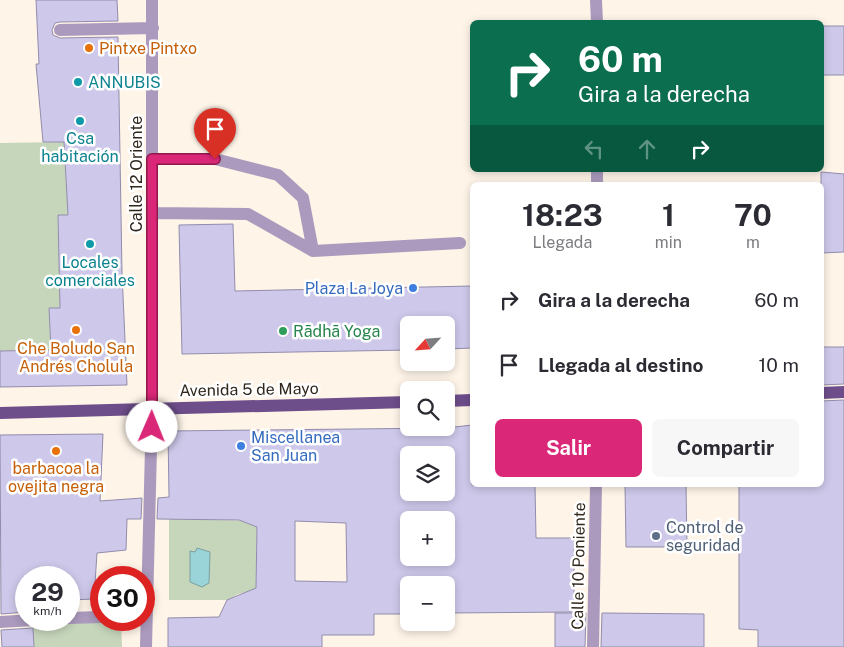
<!DOCTYPE html>
<html lang="es">
<head>
<meta charset="utf-8">
<style>
  :root { --surface:#fff; --page:#f7f7f7; --text:#2b2b33; --muted:#7c7c81; --accent:#db2777 }
  body { margin:0; font-family:"Public Sans",sans-serif; background:var(--page); color:var(--text); height:100vh; display:flex; flex-direction:column; font-size:19px; white-space:nowrap }
  * { box-sizing:border-box; margin:0 }
  p { font-size:16px; color:var(--muted) }
  .icon { flex:none; width:28px; height:28px; fill:none; stroke:currentColor; stroke-width:2; stroke-linecap:round; stroke-linejoin:round }
  .map { position:relative; flex:1; overflow:hidden }
  .sheet { position:absolute; left:470px; top:182px; width:354px; height:305px; display:flex; flex-direction:column; background:var(--surface); border-radius:8px; box-shadow:0 2px 8px #0003 }
  .sheet>* { flex:none }
  .guide { position:absolute; left:470px; top:20px; width:354px; height:152px; border-radius:8px; box-shadow:0 2px 8px #0003; background:#0b6e4f; color:#fff; overflow:hidden }
  .needle { width:32px; rotate:244deg }
  .tools { position:absolute; left:400px; top:316px; display:grid; gap:10px }
  .tools a { display:grid; place-items:center; width:55px; height:55px; border-radius:8px; background:var(--surface); box-shadow:0 2px 8px #0003; font-size:25px }
  .speed { position:absolute; left:15px; top:566px; display:flex; gap:10px; font-size:25px; font-weight:700; text-align:center }
  .speed>* { display:grid; place-content:center; width:65px; height:65px; border-radius:50%; background:var(--surface); box-shadow:0 2px 8px #0003; line-height:1 }
  .speed small { font-size:12px; font-weight:400 }
  .speed .limit { border:8px solid #d22; background:#fff; color:#111 }
  .pin { position:absolute; display:grid; place-items:center; width:42px; height:42px; color:#fff; margin:-51px -21px; border-radius:50% 50% 50% 0; rotate:-45deg; box-shadow:0 0 5px #0007 }
  .pin .icon { rotate:45deg }
  .me { position:absolute; width:55px; margin:-28px; rotate:1deg; stroke-linejoin:round; filter:drop-shadow(0 0 4px #0008) }
  .turn { display:flex; align-items:center; gap:18px; height:105px; padding:0 25px; font-size:22px }
  .turn .icon { width:65px; height:65px; stroke-width:2.5 }
  .turn b { display:block; font-size:35px; line-height:42px }
  .lanes { display:flex; align-items:center; height:48px; padding:0 25px; background:#0003; justify-content:center; gap:25px; direction:ltr }
  .lanes .off { opacity:.35 }
  .eta { display:flex; justify-content:space-evenly; align-items:center; height:85px; text-align:center }
  .eta b { font-size:30px; font-weight:700; line-height:35px }
  .button { display:flex; gap:10px; margin-top:auto; padding:10px 25px }
  .button a { flex:1; height:58px; border-radius:8px; background:var(--accent); color:#fff; font-size:20px; font-weight:700; line-height:58px; text-align:center }
  .button a+a { background:var(--page); color:var(--text) }
  ul { padding:0; list-style:none }
  li { display:flex; align-items:center; gap:15px; height:65px; padding:0 25px }
  li div { flex:1 }
  li b { display:block; font-size:19px }
  li em { font-style:normal }
  .map>svg:first-child { display:block }
  .green { fill:#c6d6bb }
  .water { fill:#9ad3d8; stroke:#7aa0a0 }
  .building { fill:#cec8ea; stroke:#928cac; fill-rule:evenodd }
  .lines { fill:none; stroke-linecap:round; stroke-linejoin:round }
  .minor { stroke:#ab9abd; stroke-width:12 }
  .major { stroke:#6d4d8a; stroke-width:12 }
  .route-casing { stroke:#8e194d; stroke-width:12 }
  .route { stroke:#db2777; stroke-width:9 }
  .food-dot { fill:#e8710a; stroke:#fff; stroke-width:2 }
  .culture-dot { fill:#0f9aa8; stroke:#fff; stroke-width:2 }
  .shop-dot { fill:#3f7fe0; stroke:#fff; stroke-width:2 }
  .leisure-dot { fill:#2e9e5b; stroke:#fff; stroke-width:2 }
  .service-dot { fill:#5c6f8a; stroke:#fff; stroke-width:2 }
  .labels { text-anchor:middle; stroke-width:5; stroke-linejoin:round; paint-order:stroke }
  .food-label { font-size:16px; fill:#c56008; stroke:#fff }
  .culture-label { font-size:16px; fill:#0d838f; stroke:#fff }
  .street-label { font-size:16px; fill:#31281d; stroke:#fff }
  .shop-label { font-size:16px; fill:#366cbe; stroke:#fff; text-anchor:end }
  .leisure-label { font-size:16px; fill:#27864d; stroke:#fff; text-anchor:start }
  .service-label { font-size:16px; fill:#4e5e75; stroke:#fff; text-anchor:start }
</style>
</head>
<body>
<div class="map">
<svg width="844" height="647" viewBox="0 0 844 647">
  <rect width="100%" height="100%" fill="#fef4e8"/>
  <!-- green -->
  <path class="green" d="M 64,142 L 68,215 L 58,215 L 61,308 L 49,309 L 51,351 L 0,351 L 0,143 Z
    M 169,519 L 257,521 L 256,590 L 238,594 L 228,600 L 169,600 Z
    M 121,620 L 122,647 L 34,647 L 33,624 Z"/>
  <!-- water -->
  <path class="water" d="M 197,548 L 210,552 L 209,583 L 202,587 L 190,582 L 190,551 L 195,552 Z"/>
  <!-- building -->
  <path class="building" d="M 36,0 L 117,0 L 118,21 L 60,22 L 55,23 L 52,30 L 53,35 L 60,38 L 118,37 L 122,273 L 127,385 L 0,387 L 0,351 L 51,350 L 49,308 L 60,308 L 58,215 L 68,215 L 64,142 L 43,142 L 36,64 L 39,64 Z
    M 821,26 L 844,26 L 844,75 L 821,75 Z
    M 821,172 L 844,174 L 844,252 L 821,253 Z
    M 233,224 L 235,291 L 472,286 L 472,348 L 446,349 L 446,325 L 409,325 L 409,350 L 182,354 L 179,225 Z
    M 821,347 L 844,347 L 844,384 L 821,385 Z
    M 844,400 L 844,647 L 758,647 L 758,630 L 739,629 L 739,485 L 821,485 L 821,401 Z
    M 472,425 L 472,485 L 535,485 L 536,538 L 574,538 L 574,612 L 446,613 L 446,585 L 409,585 L 409,614 L 374,614 L 374,635 L 322,635 L 322,647 L 168,647 L 168,618 L 219,617 L 227,600 L 256,588 L 257,527 L 239,520 L 157,519 L 158,498 L 169,497 L 168,431 L 446,428 ZM 409,455 L 446,455 L 446,492 L 409,492 ZM 409,520 L 446,520 L 446,558 L 409,558 ZM 295,521 L 346,523 L 347,582 L 295,581 Z
    M 103,434 L 100,501 L 142,498 L 141,519 L 127,519 L 126,550 L 97,553 L 94,599 L 69,600 L 69,578 L 26,578 L 26,612 L 1,614 L 0,435 Z
    M 625,485 L 686,485 L 687,547 L 626,547 Z
    M 555,613 L 586,613 L 585,647 L 555,647 Z
    M 602,613 L 704,614 L 704,647 L 601,647 Z
    M 33,628 L 34,647 L 2,647 L 1,630 Z"/>
  <g class="lines">
    <!-- minor -->
    <path class="minor" d="M 596,0 L 597,22
      M 60,30 L 153,28
      M 152,159 L 215,159 L 278,175 L 303,198 L 313,251
      M 597,170 L 597,185
      M 152,213 L 248,214 L 313,251 L 460,243
      M 69,618 L 101,617
      M 0,622 L 34,620
      M 146,647 L 152,408 L 152,0
      M 593,647 L 596,485"/>
    <!-- major -->
    <path class="major" d="M 821,393 L 844,392
      M 446,401 L 472,400
      M 0,413 L 409,402"/>
  </g>
  <g class="lines">
    <defs>
      <path id="route" d="M 152,427 L 152,159 L 215,159"/>
    </defs>
    <!-- route casing -->
    <use href="#route" class="route-casing"/>
    <!-- route -->
    <use href="#route" class="route"/>
  </g>
  <!-- markers -->
  <g class="food-dot">
    <circle cx="89" cy="48" r="5"/>
    <circle cx="76" cy="330" r="5"/>
    <circle cx="56" cy="451" r="5"/>
  </g>
  <g class="culture-dot">
    <circle cx="78" cy="82" r="5"/>
    <circle cx="80" cy="121" r="5"/>
    <circle cx="90" cy="244" r="5"/>
  </g>
  <g class="shop-dot">
    <circle cx="413" cy="288" r="5"/>
    <circle cx="241" cy="446" r="5"/>
  </g>
  <circle class="leisure-dot" cx="283" cy="331" r="5"/>
  <circle class="service-dot" cx="656" cy="536" r="5"/>
  <g class="labels">
    <!-- food labels -->
    <g class="food-label">
      <text x="99" y="54" text-anchor="start">Pintxe Pintxo</text>
      <text x="76" y="354">Che Boludo San<tspan x="76" dy="18">Andrés Cholula</tspan></text>
      <text x="56" y="474">barbacoa la<tspan x="56" dy="18">ovejita negra</tspan></text>
    </g>
    <!-- culture labels -->
    <g class="culture-label">
      <text x="88" y="88" text-anchor="start">ANNUBIS</text>
      <text x="80" y="144">Csa<tspan x="80" dy="18">habitación</tspan></text>
      <text x="90" y="268">Locales<tspan x="90" dy="18">comerciales</tspan></text>
    </g>
    <!-- street labels -->
    <g class="street-label">
      <text transform="translate(136 174) rotate(-90)" y="6">Calle 12 Oriente</text>
      <text transform="translate(249 389) rotate(-1)" y="6">Avenida 5 de Mayo</text>
      <text transform="translate(578 566) rotate(-89)" y="6">Calle 10 Poniente</text>
    </g>
    <!-- shop labels -->
    <g class="shop-label">
      <text x="403" y="294">Plaza La Joya</text>
      <text x="251" y="443" text-anchor="start">Miscellanea<tspan x="251" dy="18">San Juan</tspan></text>
    </g>
    <!-- leisure labels -->
    <g class="leisure-label">
      <text x="293" y="337">Rādhā Yoga</text>
    </g>
    <!-- service labels -->
    <g class="service-label">
      <text x="666" y="533">Control de<tspan x="666" dy="18">seguridad</tspan></text>
    </g>
  </g>
</svg>
<div class="tools">
<a><svg class="needle" viewBox="-14 -14 28 28"><path d="M0-13l5 13h-10z" fill="#e53935"/><path d="M0 13l5-13h-10z" fill="#7c7c81"/></svg></a>
<a><svg class="icon" aria-label="search" viewBox="0 0 24 24"><circle cx="10" cy="10" r="6"/><path d="M15 15l6 6"/></svg></a>
<a><svg class="icon" aria-label="layers" viewBox="0 0 24 24"><path d="M12 4l9 5-9 5-9-5zM3 14l9 5 9-5"/></svg></a>
<a>+</a>
<a>−</a>
</div>
<div class="speed"><div>29<small>km/h</small></div><div class="limit">30</div></div>
<div class="pin" style="left:215px;top:159px;background:#d93025"><svg class="icon" aria-label="arrive" viewBox="0 0 24 24"><path d="M6 21V4h12l-3 4 3 4H6"/></svg></div>
<svg class="me" style="left:152px;top:427px" viewBox="-20 -20 40 40"><circle r="19" fill="#fff"/><path d="M0-13L10 11 0 6-10 11z" fill="#db2777"/></svg>
<div class="guide">
<div class="turn"><svg class="icon" aria-label="right" viewBox="0 0 24 24"><path d="M7 20v-9h11M14 6l5 5-5 5"/></svg><div><b>60 m</b>Gira a la derecha</div></div>
<div class="lanes"><svg class="icon off" aria-label="left" viewBox="0 0 24 24"><path d="M17 20v-9H6M10 6l-5 5 5 5"/></svg><svg class="icon off" aria-label="ahead" viewBox="0 0 24 24"><path d="M12 20V5M6 11l6-6 6 6"/></svg><svg class="icon" aria-label="right" viewBox="0 0 24 24"><path d="M7 20v-9h11M14 6l5 5-5 5"/></svg></div>
</div>
<section class="sheet">
<div class="eta">
<div><b>18:23</b><p>Llegada</p></div>
<div><b>1</b><p>min</p></div>
<div><b>70</b><p>m</p></div>
</div>
<ul>
<li><svg class="icon" aria-label="right" viewBox="0 0 24 24"><path d="M7 20v-9h11M14 6l5 5-5 5"/></svg><div><b>Gira a la derecha</b></div><em>60 m</em></li>
<li><svg class="icon" aria-label="arrive" viewBox="0 0 24 24"><path d="M6 21V4h12l-3 4 3 4H6"/></svg><div><b>Llegada al destino</b></div><em>10 m</em></li>
</ul>
<div class="button"><a>Salir</a><a>Compartir</a></div>
</section>
</div>
</body>
</html>
